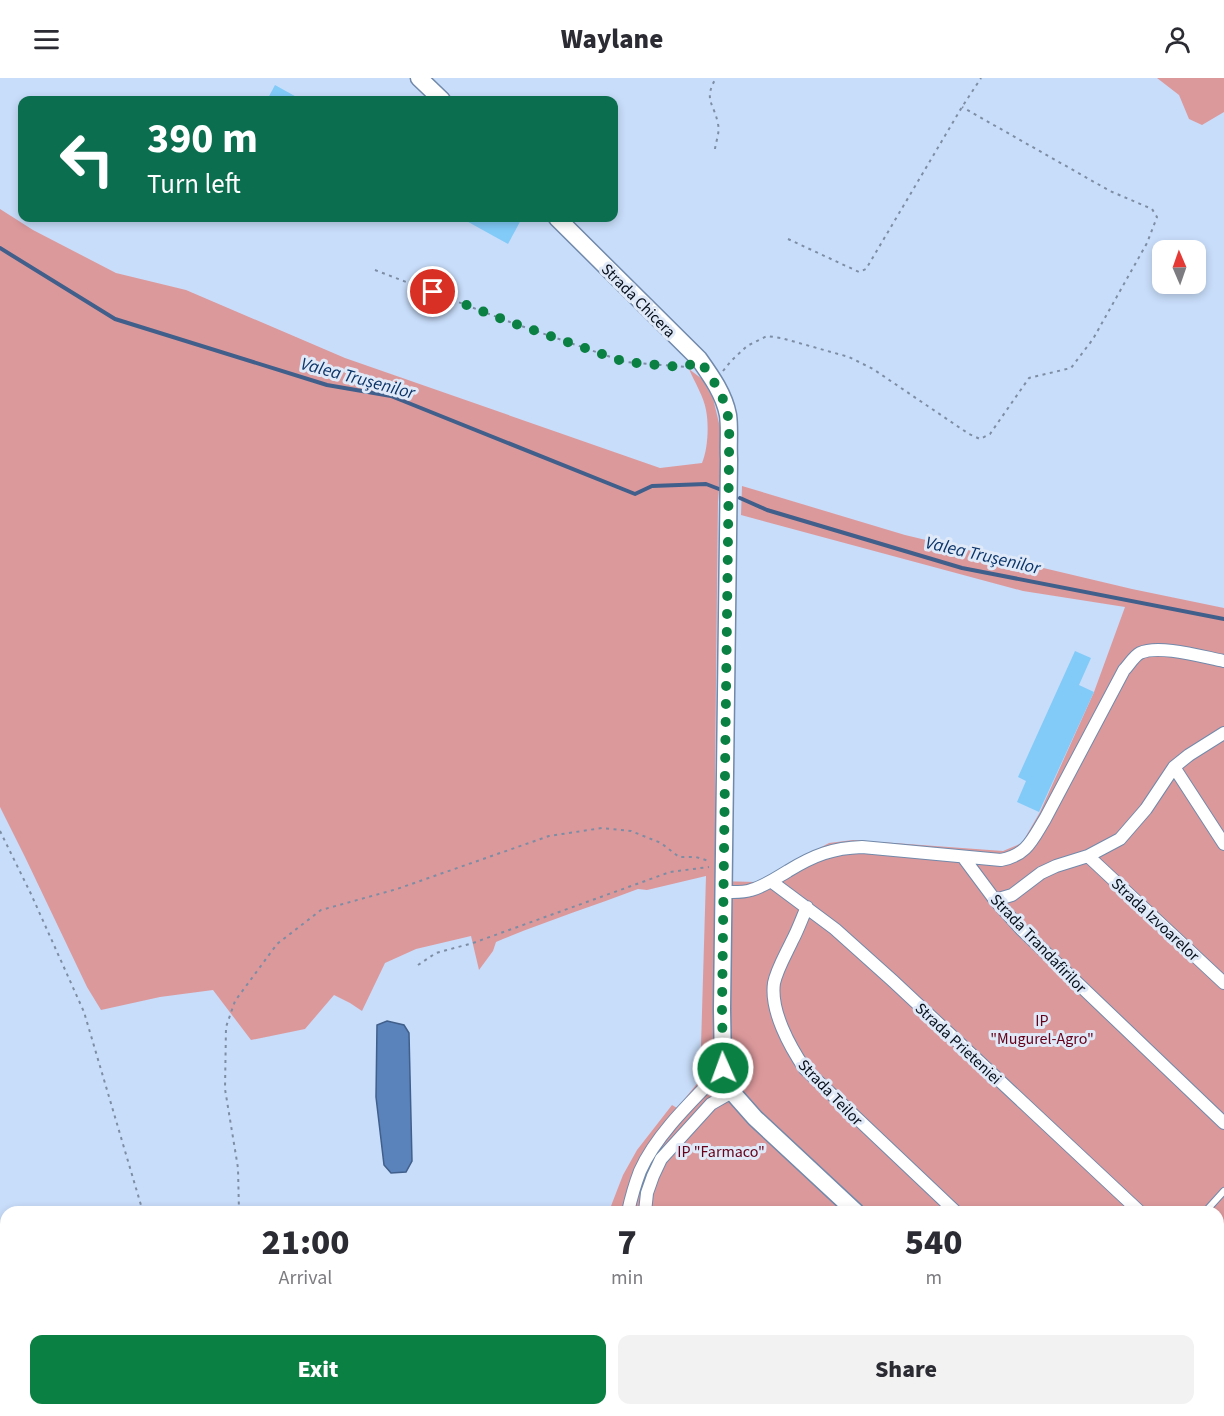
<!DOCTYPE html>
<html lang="en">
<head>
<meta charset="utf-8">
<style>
  :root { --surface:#fff; --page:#f2f2f3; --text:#2b2b33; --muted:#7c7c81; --accent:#0b8043 }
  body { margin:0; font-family:"Source Sans 3",sans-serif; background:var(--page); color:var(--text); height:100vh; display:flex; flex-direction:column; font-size:22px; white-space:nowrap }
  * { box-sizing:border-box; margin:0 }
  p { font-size:20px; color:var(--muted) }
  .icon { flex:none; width:33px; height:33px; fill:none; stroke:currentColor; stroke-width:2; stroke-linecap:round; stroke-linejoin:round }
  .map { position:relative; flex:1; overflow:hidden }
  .side { position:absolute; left:0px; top:1128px; width:1224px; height:210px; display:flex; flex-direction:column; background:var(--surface); border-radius:18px 18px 0 0; box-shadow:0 3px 9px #0003 }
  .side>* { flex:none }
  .guide { position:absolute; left:18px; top:18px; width:600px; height:126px; border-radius:12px; box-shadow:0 3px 9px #0003; background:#0b6e4f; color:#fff; overflow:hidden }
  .needle { width:39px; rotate:358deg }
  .controls { position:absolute; left:1152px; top:162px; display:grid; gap:12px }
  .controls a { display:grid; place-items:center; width:54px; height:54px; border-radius:12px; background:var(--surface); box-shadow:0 3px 9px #0003; font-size:30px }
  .pin { position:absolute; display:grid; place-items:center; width:51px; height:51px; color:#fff; margin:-26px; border:3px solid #fff; border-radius:50%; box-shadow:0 2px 6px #0007 }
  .me { position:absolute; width:66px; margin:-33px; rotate:358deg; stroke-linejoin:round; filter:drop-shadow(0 0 4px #0008) }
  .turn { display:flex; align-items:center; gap:21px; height:126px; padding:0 30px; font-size:27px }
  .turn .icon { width:78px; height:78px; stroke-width:2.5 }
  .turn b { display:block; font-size:42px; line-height:51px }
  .eta { display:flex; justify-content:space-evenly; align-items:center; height:102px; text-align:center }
  .eta b { font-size:36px; font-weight:800; line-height:42px }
  .cta { display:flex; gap:12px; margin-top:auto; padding:12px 30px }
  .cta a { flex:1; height:69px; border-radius:12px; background:var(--accent); color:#fff; font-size:24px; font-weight:800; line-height:69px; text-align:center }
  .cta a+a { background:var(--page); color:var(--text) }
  header { display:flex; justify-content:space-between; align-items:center; height:78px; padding:0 30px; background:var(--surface); font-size:27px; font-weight:800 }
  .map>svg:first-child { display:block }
  .green { fill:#dc999c }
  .forest { fill:#d7888c }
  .water { fill:#5a82bb; stroke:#415f8b; stroke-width:1.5 }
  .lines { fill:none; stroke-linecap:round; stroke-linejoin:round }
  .stream { stroke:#415f8b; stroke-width:4 }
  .building { fill:#82cbf9 }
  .lane-casing { stroke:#7189aa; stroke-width:8 }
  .street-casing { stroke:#7189aa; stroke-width:14 }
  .secondary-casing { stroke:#7189aa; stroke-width:19 }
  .path { stroke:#7d8da4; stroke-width:2; stroke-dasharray:3 4.5; stroke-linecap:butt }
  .lane { stroke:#fff; stroke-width:6 }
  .street { stroke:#fff; stroke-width:12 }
  .secondary { stroke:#fff; stroke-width:16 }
  .route { stroke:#0b8043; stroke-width:10; stroke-dasharray:0 18 }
  .labels { text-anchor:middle; stroke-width:6; stroke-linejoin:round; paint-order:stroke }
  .street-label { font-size:16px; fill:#060e1a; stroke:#dfe9f8 }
  .park-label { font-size:16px; fill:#65011a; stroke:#dfe9f8 }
  .water-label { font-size:18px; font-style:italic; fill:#0b3468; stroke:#dfe9f8 }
</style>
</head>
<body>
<header><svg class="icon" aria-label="menu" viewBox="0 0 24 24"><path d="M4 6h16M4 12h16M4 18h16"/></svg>Waylane<svg class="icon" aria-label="person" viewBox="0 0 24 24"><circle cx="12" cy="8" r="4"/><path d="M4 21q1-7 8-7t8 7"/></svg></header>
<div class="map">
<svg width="1224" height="1338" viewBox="0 0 1224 1338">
  <rect width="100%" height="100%" fill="#c8ddfa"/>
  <!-- green -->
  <path class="green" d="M 1157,0 L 1224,0 L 1224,34 L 1202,47 L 1189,41 L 1179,17 Z
    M 0,131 L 33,152 L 116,195 L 186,212 L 345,280 L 660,390 L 702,385 C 708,371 709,347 706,332 C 704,319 694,303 689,291 L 702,301 L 713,320 L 723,362 L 718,424 L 715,697 L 717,803 L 756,804 L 829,765 L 853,762 L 1003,773 L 1022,765 L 1040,734 L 1094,614 L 1125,529 L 1023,513 L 741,437 L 742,408 L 905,457 L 1132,511 L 1224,530 L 1224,1338 L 557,1338 L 559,1332 L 1218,1332 L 1218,1134 L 606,1134 L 611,1128 L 623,1097 L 637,1072 L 672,1027 L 677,1030 L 700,1002 L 706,798 L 647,812 L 638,811 C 591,829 543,844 496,864 L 493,873 L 479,892 L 471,858 L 416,871 L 385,885 L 362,933 L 350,925 L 334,917 L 305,951 L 251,962 L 213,912 L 160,919 L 101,932 L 87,909 L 25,779 L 0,729 Z"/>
  <!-- forest -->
  <path class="forest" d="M 408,1332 L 454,1332 L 452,1338 L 406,1338 Z"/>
  <!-- water -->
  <path class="water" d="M 387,943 L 404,947 L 409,955 L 412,1083 L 406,1094 L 391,1095 L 384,1087 L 376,1019 L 377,947 Z"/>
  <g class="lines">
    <!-- stream -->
    <path class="stream" d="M 0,170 L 115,241 L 327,307 L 391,318 L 635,416 L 652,408 L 706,406 L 719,411
      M 740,420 L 767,432 L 962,490 L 1224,541"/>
  </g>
  <!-- building -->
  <path class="building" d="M 275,7 L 302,22 L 267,22 Z
    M 461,140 L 522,140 L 508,166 Z
    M 1075,573 L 1091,580 L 1079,607 L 1094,614 L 1039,734 L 1017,724 L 1026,703 L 1018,699 Z"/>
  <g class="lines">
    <defs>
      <path id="lane" d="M 1205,1134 L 1224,1113
        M 734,1332 L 739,1338"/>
      <path id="street" d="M 1174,689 L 1224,766
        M 1088,778 L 1224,905
        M 963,779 L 995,822 L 1022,852 L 1224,1045
        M 772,804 L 835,851 L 893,903 L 1140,1134
        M 723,814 C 732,814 743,815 751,812 C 765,808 776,800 788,793 C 814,777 833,770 862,769 L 1001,782 C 1027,777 1032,762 1045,741 L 1124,592 C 1129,587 1134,578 1140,575 C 1159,566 1203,579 1224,583
        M 995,822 L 1012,817 L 1041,795 L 1056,788 L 1088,778 L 1120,761 L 1146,731 L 1174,689 L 1189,677 L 1224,655
        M 807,829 C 802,840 798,852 792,863 C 786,876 777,891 774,905 C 770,933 790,969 805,991 L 956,1134
        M 628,1134 C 631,1120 635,1106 640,1093 C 657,1055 695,1020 723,991
        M 645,1134 L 647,1115 L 653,1098 L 661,1081 L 711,1026 L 732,1014
        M 1218,1207 L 1224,1212
        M 841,1332 L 847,1338
        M 1171,1332 L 1178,1338
        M 571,1338 L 573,1332
        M 702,1338 L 704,1332
        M 816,1338 L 822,1332"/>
      <path id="secondary" d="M 419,0 L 442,22
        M 557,140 L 699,281 C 711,298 724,316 728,337 C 730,351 728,367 729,381 L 722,931 L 723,991 L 732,1014 L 755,1040 L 856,1134
        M 1071,1332 L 1077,1338"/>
    </defs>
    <!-- lane casing -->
    <use href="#lane" class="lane-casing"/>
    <!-- street casing -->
    <use href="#street" class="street-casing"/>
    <!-- secondary casing -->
    <use href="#secondary" class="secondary-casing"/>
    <!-- path -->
    <path class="path" d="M 715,71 C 716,63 720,54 718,46 C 714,25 703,22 716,0
      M 788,161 L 859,194 L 866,191 L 962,29 L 981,0
      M 375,192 L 510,244 L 625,284 L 686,289
      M 723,293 L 731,283 L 747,268 L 767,258 L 781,260 L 849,279 L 873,291 L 969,356 L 980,361 L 990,356 L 1029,300 L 1071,290 L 1093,261 L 1147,165 L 1157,139 L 1152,131 L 1110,113 L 962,29
      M 0,753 L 31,816 L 84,934 L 143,1134
      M 418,887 L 436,875 L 473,865 L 670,794 L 709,789
      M 239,1134 L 238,1090 L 225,1011 L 226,949 L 235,923 L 277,866 L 321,832 L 397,811 L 549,758 L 602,750 L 631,753 L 661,765 L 679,779 L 696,779 L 709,783
      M 211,1332 L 213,1338
      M 257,1332 L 257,1338"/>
    <!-- lane -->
    <use href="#lane" class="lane"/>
    <!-- street -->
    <use href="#street" class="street"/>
    <!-- secondary -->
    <use href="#secondary" class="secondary"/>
  </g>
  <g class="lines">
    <!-- route -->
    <path class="route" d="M 433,214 L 510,244 L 625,284 L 681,289 L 701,284 C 712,301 725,318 728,339 C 730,352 729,367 729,381 L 722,931 L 723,990"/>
  </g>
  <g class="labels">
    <!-- street labels -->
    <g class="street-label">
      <text transform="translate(639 222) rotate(45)" y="6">Strada Chicera</text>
      <text transform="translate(1156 841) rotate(43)" y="6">Strada Izvoarelor</text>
      <text transform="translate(1039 865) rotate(46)" y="6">Strada Trandafirilor</text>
      <text transform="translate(959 965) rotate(43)" y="6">Strada Prieteniei</text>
      <text transform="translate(831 1014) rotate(46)" y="6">Strada Teilor</text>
    </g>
    <!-- park labels -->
    <g class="park-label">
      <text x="1042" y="948">IP<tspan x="1042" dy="18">"Mugurel-Agro"</tspan></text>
      <text x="721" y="1079">IP "Farmaco"</text>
    </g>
    <!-- water labels -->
    <g class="water-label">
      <text transform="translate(358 300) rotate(15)" y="6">Valea Trușenilor</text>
      <text transform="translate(983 477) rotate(13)" y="6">Valea Trușenilor</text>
    </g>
  </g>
</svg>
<div class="controls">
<a><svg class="needle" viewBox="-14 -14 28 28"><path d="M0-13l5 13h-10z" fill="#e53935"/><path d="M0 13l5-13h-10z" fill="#7c7c81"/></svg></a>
</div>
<div class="pin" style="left:433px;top:214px;background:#d93025"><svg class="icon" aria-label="arrive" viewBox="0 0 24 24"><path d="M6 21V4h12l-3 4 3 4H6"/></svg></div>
<svg class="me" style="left:723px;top:990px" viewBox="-20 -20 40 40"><circle r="17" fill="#0b8043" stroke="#fff" stroke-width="3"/><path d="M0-11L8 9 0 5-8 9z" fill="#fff"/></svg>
<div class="guide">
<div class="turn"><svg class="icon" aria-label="left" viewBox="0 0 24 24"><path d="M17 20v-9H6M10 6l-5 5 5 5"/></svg><div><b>390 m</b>Turn left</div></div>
</div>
<section class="side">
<div class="eta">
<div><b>21:00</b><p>Arrival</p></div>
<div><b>7</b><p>min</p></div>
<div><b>540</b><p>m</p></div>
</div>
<div class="cta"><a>Exit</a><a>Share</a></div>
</section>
</div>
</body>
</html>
